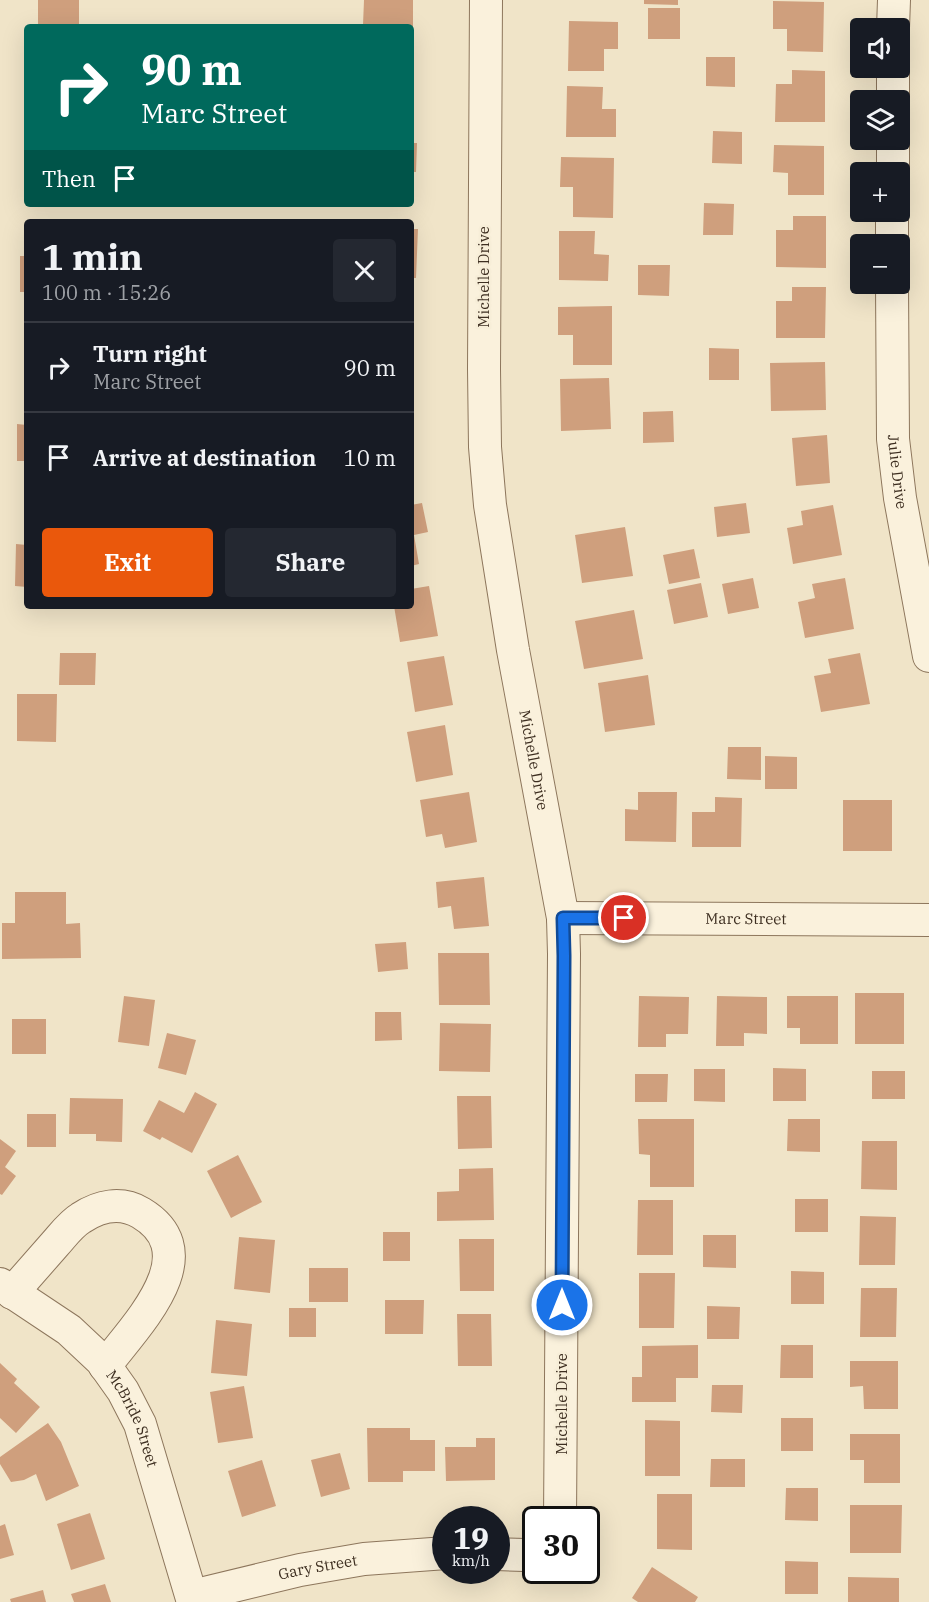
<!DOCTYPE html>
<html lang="en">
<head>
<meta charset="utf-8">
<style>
  :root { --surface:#171b24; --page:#242831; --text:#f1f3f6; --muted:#9ea1a6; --line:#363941; --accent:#ea580c }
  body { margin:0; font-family:"IBM Plex Serif",serif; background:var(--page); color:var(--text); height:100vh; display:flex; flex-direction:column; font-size:22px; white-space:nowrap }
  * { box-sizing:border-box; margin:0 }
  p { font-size:20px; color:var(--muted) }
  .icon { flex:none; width:33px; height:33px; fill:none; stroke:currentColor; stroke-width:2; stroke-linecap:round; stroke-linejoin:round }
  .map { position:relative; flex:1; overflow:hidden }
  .sheet { position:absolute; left:24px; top:219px; width:390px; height:390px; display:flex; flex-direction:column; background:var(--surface); border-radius:6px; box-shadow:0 6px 24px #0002 }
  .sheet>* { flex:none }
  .guide { position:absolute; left:24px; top:24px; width:390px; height:183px; border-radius:6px; box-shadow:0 6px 24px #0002; background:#00695c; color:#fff; overflow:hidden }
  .fabs { position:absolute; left:850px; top:18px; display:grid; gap:12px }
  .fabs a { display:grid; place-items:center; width:60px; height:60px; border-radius:6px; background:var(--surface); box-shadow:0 6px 24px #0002; font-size:30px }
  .speed { position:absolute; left:432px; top:1506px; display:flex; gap:12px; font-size:30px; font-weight:700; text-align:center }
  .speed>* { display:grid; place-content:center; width:78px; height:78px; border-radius:50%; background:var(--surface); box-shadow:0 6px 24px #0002; line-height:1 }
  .speed small { font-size:15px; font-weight:400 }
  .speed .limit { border:3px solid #111; border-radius:9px; background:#fff; color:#111 }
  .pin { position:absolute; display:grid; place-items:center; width:51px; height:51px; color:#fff; margin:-26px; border:3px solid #fff; border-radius:50%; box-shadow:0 2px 6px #0007 }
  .me { position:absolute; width:66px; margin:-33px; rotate:0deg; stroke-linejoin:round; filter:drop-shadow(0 0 4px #0008) }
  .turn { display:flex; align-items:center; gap:21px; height:126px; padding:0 18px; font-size:27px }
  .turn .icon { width:78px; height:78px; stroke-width:2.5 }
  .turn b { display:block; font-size:42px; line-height:51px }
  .then { display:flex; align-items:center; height:57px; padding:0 18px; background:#0003; gap:12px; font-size:22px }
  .round { display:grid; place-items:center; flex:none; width:63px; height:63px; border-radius:6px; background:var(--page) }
  .overview { display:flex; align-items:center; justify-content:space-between; height:102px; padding:0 18px }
  h1 { font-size:36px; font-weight:700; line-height:45px }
  .action { display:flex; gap:12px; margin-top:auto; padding:12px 18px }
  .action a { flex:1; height:69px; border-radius:6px; background:var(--accent); color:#fff; font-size:24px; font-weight:700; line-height:69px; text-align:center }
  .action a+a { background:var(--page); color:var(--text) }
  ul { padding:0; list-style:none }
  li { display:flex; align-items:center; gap:18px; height:90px; padding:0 18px; border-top:2px solid var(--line) }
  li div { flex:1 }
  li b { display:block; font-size:22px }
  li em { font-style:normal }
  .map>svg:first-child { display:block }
  .building { fill:#cf9f7d }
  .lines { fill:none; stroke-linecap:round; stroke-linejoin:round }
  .minor-casing { stroke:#8d765c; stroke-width:34 }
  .minor { stroke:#faf1dc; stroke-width:32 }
  .route-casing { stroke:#114b97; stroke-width:15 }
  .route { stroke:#1a73e8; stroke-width:10 }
  .labels { text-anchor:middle; stroke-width:5; stroke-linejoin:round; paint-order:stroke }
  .street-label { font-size:15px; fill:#3d2e20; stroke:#f7eed8 }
</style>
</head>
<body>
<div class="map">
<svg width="929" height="1602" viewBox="0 0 929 1602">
  <rect width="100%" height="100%" fill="#f0e4c8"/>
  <!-- building -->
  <path class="building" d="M 38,0 L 79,0 L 79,27 L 38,27 Z
    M 364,0 L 413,0 L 413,27 L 378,27 L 378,25 L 363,25 Z
    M 644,0 L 678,0 L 678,5 L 644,4 Z
    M 773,1 L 824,2 L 823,52 L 787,51 L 787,29 L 773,29 Z
    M 648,8 L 680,8 L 680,39 L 648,39 Z
    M 569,21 L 618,22 L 618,49 L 604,49 L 604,71 L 568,71 Z
    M 706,57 L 735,57 L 735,87 L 706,86 Z
    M 792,70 L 825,71 L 825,122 L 775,122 L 776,84 L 792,84 Z
    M 411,85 L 414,85 L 414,133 L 411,133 Z
    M 567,86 L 603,87 L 602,109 L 616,109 L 616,137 L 566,137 Z
    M 713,131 L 742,132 L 742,164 L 712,163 Z
    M 411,143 L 417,143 L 416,172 L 411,172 Z
    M 774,145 L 824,146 L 824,195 L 788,195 L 788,173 L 773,172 Z
    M 561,157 L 614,158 L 613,218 L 573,217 L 573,187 L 560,187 Z
    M 704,203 L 734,204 L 733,235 L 703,235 Z
    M 793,216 L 826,216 L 826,268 L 776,267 L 776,230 L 793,230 Z
    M 411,229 L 418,229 L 416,278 L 411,278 Z
    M 559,231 L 595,231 L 594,254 L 609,255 L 608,281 L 559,280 Z
    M 20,256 L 27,256 L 27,292 L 20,292 Z
    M 638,265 L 670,265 L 669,296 L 638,295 Z
    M 792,287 L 826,287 L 825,338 L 776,338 L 776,301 L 792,301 Z
    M 411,298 L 414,298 L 413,350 L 411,350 Z
    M 612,306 L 612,365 L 573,365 L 573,335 L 558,335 L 558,307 Z
    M 709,348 L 739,349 L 739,380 L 709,380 Z
    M 825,362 L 826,410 L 771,411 L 770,363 Z
    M 609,378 L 611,429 L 561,431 L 560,379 Z
    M 673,411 L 674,442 L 643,443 L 643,412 Z
    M 17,424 L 27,425 L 27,461 L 17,461 Z
    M 827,435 L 830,483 L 796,486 L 792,438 Z
    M 422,503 L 428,532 L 414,535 L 419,564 L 411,566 L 411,505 Z
    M 746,503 L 750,533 L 717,537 L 714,507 Z
    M 833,505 L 842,555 L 793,564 L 787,528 L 803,525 L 801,511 Z
    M 625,527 L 633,576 L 582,583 L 575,535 Z
    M 16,544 L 27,545 L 27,587 L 15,586 Z
    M 694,549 L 700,578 L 669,584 L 663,555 Z
    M 753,578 L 759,608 L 728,614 L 722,584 Z
    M 845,578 L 854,629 L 805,638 L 798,602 L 815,598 L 812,584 Z
    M 701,583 L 708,617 L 674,624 L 667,590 Z
    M 429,586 L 438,636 L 400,642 L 394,606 L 411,606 L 411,589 Z
    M 634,610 L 643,659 L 584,669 L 575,621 Z
    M 60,653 L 96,653 L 95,685 L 59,685 Z
    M 860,653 L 870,704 L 821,712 L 814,676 L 831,673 L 828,659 Z
    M 444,656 L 453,705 L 415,712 L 407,662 Z
    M 648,675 L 655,725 L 605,732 L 598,683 Z
    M 17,694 L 57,694 L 56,742 L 17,741 Z
    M 445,725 L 453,775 L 416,782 L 407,732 Z
    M 728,747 L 761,747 L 761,780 L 727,779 Z
    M 765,756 L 797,757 L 797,789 L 765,789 Z
    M 469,792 L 477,842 L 445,848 L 442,834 L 426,837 L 420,800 Z
    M 638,792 L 677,792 L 676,842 L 625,841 L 625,809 L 638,810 Z
    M 715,797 L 742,798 L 741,847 L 692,847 L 692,812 L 715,812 Z
    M 843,800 L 892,800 L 892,851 L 843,851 Z
    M 484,877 L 489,926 L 454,929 L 451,906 L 438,908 L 436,882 Z
    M 15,892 L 66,892 L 66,924 L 80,923 L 81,958 L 2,959 L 2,923 L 15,923 Z
    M 406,942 L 408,969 L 378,972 L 375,944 Z
    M 438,953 L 489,953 L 490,1005 L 439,1005 Z
    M 855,993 L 904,993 L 904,1044 L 855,1044 Z
    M 124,996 L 155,1000 L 149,1046 L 118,1042 Z
    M 639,996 L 689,997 L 688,1034 L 666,1034 L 666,1047 L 638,1047 Z
    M 717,996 L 767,997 L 767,1034 L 744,1033 L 744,1046 L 716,1046 Z
    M 787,996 L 838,996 L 838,1044 L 800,1044 L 800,1028 L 787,1028 Z
    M 375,1012 L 401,1012 L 402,1040 L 375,1041 Z
    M 12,1019 L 46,1019 L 46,1054 L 12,1054 Z
    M 440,1023 L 491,1024 L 490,1072 L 439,1071 Z
    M 167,1033 L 196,1040 L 186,1075 L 158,1068 Z
    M 773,1068 L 806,1069 L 806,1101 L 773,1101 Z
    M 694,1069 L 725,1069 L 725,1102 L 694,1101 Z
    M 872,1071 L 905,1071 L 905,1099 L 872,1099 Z
    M 635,1074 L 668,1074 L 667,1102 L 635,1102 Z
    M 195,1092 L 217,1104 L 192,1153 L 162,1137 L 160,1140 L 143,1131 L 159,1100 L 184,1113 Z
    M 457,1096 L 491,1096 L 492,1148 L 458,1149 Z
    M 70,1098 L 123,1099 L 122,1142 L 96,1141 L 96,1134 L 69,1134 Z
    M 27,1114 L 56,1114 L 56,1147 L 27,1147 Z
    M 638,1119 L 694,1119 L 694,1187 L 650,1187 L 650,1155 L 639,1154 Z
    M 788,1119 L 820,1119 L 820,1152 L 787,1151 Z
    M 0,1139 L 16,1151 L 5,1167 L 16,1176 L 2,1195 L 0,1194 Z
    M 862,1141 L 897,1141 L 897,1190 L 861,1189 Z
    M 238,1155 L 262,1202 L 231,1218 L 207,1171 Z
    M 493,1168 L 494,1220 L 437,1221 L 437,1192 L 459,1191 L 459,1169 Z
    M 795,1199 L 828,1199 L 828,1232 L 795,1232 Z
    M 638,1200 L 673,1200 L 673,1255 L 637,1255 Z
    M 860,1216 L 896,1217 L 895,1265 L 859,1265 Z
    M 383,1232 L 410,1232 L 410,1261 L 383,1261 Z
    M 703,1235 L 736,1235 L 736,1268 L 703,1267 Z
    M 239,1237 L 275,1240 L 270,1293 L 234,1289 Z
    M 459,1239 L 494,1239 L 494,1291 L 460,1291 Z
    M 309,1268 L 348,1268 L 348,1302 L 309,1302 Z
    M 791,1271 L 824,1272 L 824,1304 L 791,1304 Z
    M 639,1273 L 675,1273 L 674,1328 L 639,1328 Z
    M 861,1288 L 897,1288 L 896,1337 L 860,1337 Z
    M 385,1300 L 424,1300 L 423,1334 L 385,1334 Z
    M 707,1306 L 740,1307 L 739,1339 L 707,1339 Z
    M 289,1308 L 316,1308 L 316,1337 L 289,1337 Z
    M 457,1314 L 491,1314 L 492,1366 L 458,1366 Z
    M 216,1320 L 252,1324 L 247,1376 L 211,1373 Z
    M 698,1345 L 698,1378 L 676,1378 L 676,1402 L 632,1402 L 632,1377 L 642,1377 L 642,1346 Z
    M 781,1345 L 813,1345 L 813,1378 L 780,1378 Z
    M 850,1361 L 898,1361 L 898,1409 L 864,1409 L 863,1386 L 850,1387 Z
    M 0,1363 L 17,1379 L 14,1383 L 40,1407 L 16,1433 L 0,1418 Z
    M 712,1385 L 743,1385 L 742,1413 L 711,1412 Z
    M 244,1386 L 253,1438 L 218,1443 L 210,1392 Z
    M 781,1418 L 813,1418 L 813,1451 L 781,1451 Z
    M 645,1420 L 680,1421 L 680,1476 L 645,1476 Z
    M 48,1423 L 61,1442 L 79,1486 L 46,1501 L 36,1474 L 24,1480 L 11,1482 L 0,1464 L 0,1457 Z
    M 367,1428 L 410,1428 L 410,1440 L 435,1440 L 435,1471 L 403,1471 L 403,1482 L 368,1482 Z
    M 850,1434 L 900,1434 L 900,1483 L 864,1483 L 864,1460 L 850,1460 Z
    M 476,1438 L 495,1438 L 495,1480 L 446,1481 L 445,1447 L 476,1447 Z
    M 340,1453 L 350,1489 L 321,1497 L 311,1460 Z
    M 711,1459 L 745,1459 L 745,1487 L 710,1487 Z
    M 262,1460 L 276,1506 L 242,1517 L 228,1471 Z
    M 786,1488 L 818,1488 L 818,1521 L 785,1520 Z
    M 657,1494 L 692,1494 L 692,1550 L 657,1549 Z
    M 850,1505 L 902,1505 L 901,1553 L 850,1553 Z
    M 90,1513 L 105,1559 L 71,1570 L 57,1524 Z
    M 5,1524 L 14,1555 L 0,1559 L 0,1526 Z
    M 785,1561 L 818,1562 L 818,1594 L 785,1594 Z
    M 652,1567 L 698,1597 L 695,1602 L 638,1602 L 632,1598 Z
    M 848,1577 L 899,1578 L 899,1602 L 848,1602 Z
    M 105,1584 L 111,1602 L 74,1602 L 71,1594 Z
    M 43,1590 L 46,1602 L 11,1602 L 10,1599 Z"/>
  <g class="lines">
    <defs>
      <g id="minor">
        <path id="s1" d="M 486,0 L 484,369 L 485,447 L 490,505 L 513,650 L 563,918 L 564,954 L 560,1520"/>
        <path d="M 893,28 L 894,0"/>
        <path d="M 893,100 L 893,68"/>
        <path d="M 893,172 L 893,140"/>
        <path d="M 892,244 L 892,212"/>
        <path id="s2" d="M 892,284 L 893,439 L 900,498 L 929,656"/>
        <path id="s3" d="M 563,918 L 929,920"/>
        <path id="s4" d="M 0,1284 L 69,1330 L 101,1360 L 123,1391 L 140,1424 L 193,1602"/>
        <path d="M 12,1293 C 27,1276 41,1260 55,1244 C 63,1235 71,1224 81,1218 C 99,1206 121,1201 141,1213 C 209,1254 135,1326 105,1366"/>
        <path d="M 496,1554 L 525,1555 L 536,1551"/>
        <path id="s5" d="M 192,1596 L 300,1570 L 364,1559 L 446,1553"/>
      </g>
    </defs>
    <!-- minor casing -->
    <use href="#minor" class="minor-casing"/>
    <!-- minor -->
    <use href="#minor" class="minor"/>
  </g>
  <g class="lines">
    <defs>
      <path id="route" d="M 562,1305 L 564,956 L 563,918 L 624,918"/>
    </defs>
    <!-- route casing -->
    <use href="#route" class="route-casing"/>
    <!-- route -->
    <use href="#route" class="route"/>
  </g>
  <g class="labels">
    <!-- street labels -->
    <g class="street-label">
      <text transform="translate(484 277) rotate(-90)" y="5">Michelle Drive</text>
      <text dy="5" stroke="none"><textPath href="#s2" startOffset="188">Julie Drive</textPath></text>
      <text dy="5" stroke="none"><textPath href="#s1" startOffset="764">Michelle Drive</textPath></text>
      <text dy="5" stroke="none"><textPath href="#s3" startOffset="183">Marc Street</textPath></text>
      <text transform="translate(562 1404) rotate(-90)" y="5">Michelle Drive</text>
      <text dy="5" stroke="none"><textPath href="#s4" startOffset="194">McBride Street</textPath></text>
      <text dy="5" stroke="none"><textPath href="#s5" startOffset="129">Gary Street</textPath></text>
    </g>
  </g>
</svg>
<div class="fabs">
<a><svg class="icon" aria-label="sound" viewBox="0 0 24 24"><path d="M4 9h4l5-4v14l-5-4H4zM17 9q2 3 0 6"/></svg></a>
<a><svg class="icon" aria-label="layers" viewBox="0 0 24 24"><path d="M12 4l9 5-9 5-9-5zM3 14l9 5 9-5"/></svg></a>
<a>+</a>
<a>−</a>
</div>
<div class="speed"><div>19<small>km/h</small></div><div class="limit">30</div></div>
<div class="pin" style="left:624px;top:918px;background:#d93025"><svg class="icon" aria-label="arrive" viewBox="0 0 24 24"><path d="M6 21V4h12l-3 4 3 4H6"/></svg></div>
<svg class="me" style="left:562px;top:1305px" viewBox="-20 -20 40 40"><circle r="17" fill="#1a73e8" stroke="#fff" stroke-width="3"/><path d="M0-11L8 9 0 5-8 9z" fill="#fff"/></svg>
<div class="guide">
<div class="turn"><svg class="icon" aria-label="right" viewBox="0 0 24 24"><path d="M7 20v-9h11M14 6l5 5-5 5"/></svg><div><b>90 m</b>Marc Street</div></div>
<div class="then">Then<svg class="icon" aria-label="arrive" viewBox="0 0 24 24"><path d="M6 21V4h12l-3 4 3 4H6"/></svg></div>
</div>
<section class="sheet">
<div class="overview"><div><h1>1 min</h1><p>100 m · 15:26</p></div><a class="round"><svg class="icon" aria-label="close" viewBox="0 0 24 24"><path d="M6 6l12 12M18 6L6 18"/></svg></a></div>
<ul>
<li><svg class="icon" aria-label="right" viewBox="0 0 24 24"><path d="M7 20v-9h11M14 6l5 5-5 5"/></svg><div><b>Turn right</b><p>Marc Street</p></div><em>90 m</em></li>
<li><svg class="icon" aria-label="arrive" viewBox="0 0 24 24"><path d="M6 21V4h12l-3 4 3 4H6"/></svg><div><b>Arrive at destination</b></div><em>10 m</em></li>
</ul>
<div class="action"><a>Exit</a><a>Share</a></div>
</section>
</div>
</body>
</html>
